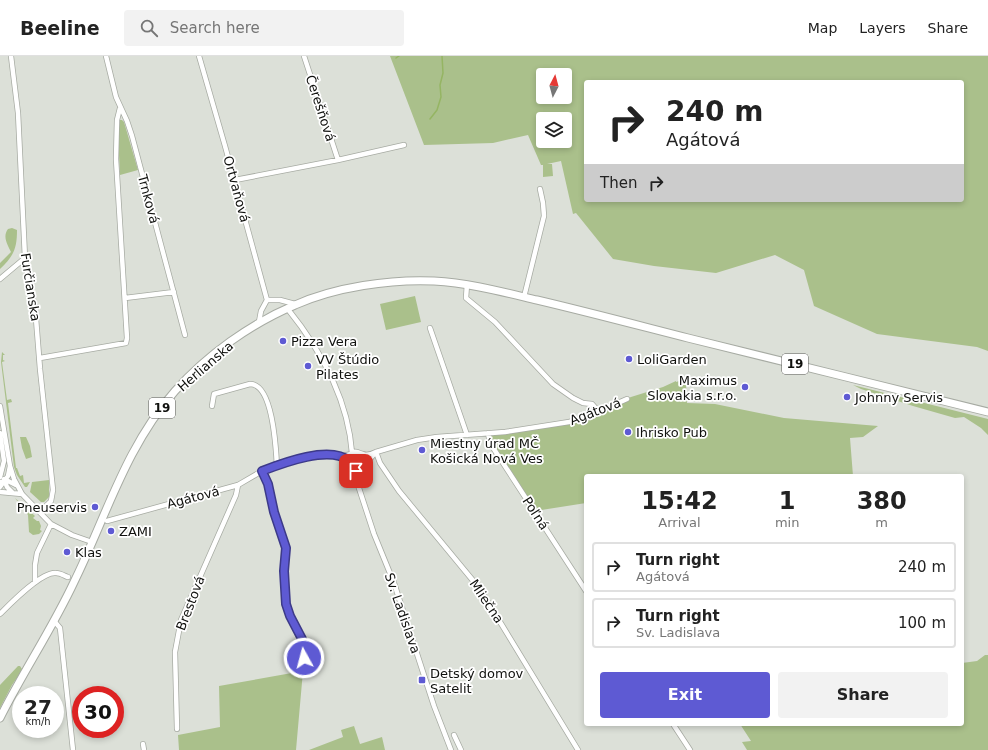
<!DOCTYPE html>
<html lang="en">
<head>
<meta charset="utf-8">
<style>
  :root { --surface:#fff; --page:#f2f2f2; --text:#222; --muted:#767676; --line:#e0e0e0; --accent:#5e5ad3 }
  body { margin:0; font-family:"DejaVu Sans",sans-serif; background:var(--page); color:var(--text); height:100vh; display:flex; flex-direction:column; font-size:15px; white-space:nowrap }
  * { box-sizing:border-box; margin:0 }
  p { font-size:13px; color:var(--muted) }
  .icon { flex:none; width:22px; height:22px; fill:none; stroke:currentColor; stroke-width:2; stroke-linecap:round; stroke-linejoin:round }
  .map { position:relative; flex:1; overflow:hidden }
  .sheet { position:absolute; left:584px; top:418px; width:380px; height:252px; display:flex; flex-direction:column; background:var(--surface); border-radius:4px; box-shadow:0 2px 6px #0003 }
  .sheet>* { flex:none }
  .guide { position:absolute; left:584px; top:24px; width:380px; height:122px; border-radius:4px; box-shadow:0 2px 6px #0003; background:#fff; color:var(--text); overflow:hidden }
  .needle { width:26px; rotate:6deg }
  .buttons { position:absolute; left:536px; top:12px; display:grid; gap:8px }
  .buttons a { display:grid; place-items:center; width:36px; height:36px; border-radius:4px; background:var(--surface); box-shadow:0 2px 6px #0003; font-size:20px }
  .speed { position:absolute; left:12px; top:630px; display:flex; gap:8px; font-size:20px; font-weight:700; text-align:center }
  .speed>* { display:grid; place-content:center; width:52px; height:52px; border-radius:50%; background:var(--surface); box-shadow:0 2px 6px #0003; line-height:1 }
  .speed small { font-size:10px; font-weight:400 }
  .speed .limit { border:6px solid #d22; background:#fff; color:#111 }
  .pin { position:absolute; display:grid; place-items:center; width:34px; height:34px; color:#fff; margin:-17px; border-radius:8px; box-shadow:0 2px 6px #0006 }
  .me { position:absolute; width:44px; margin:-22px; rotate:353deg; stroke-linejoin:round; filter:drop-shadow(0 0 3px #0008) }
  .turn { display:flex; align-items:center; gap:14px; height:84px; padding:0 16px; font-size:18px }
  .turn .icon { width:52px; height:52px; stroke-width:2.5 }
  .turn b { display:block; font-size:28px; line-height:34px }
  .then { display:flex; align-items:center; height:38px; padding:0 16px; background:#0003; gap:8px; font-size:15px }
  .eta { display:flex; justify-content:space-evenly; align-items:center; height:68px; text-align:center }
  .eta b { font-size:24px; font-weight:700; line-height:28px }
  .action { display:flex; gap:8px; margin-top:auto; padding:8px 16px }
  .action a { flex:1; height:46px; border-radius:4px; background:var(--accent); color:#fff; font-size:16px; font-weight:700; line-height:46px; text-align:center }
  .action a+a { background:var(--page); color:var(--text) }
  ul { padding:0; list-style:none }
  li { display:flex; align-items:center; gap:12px; height:50px; margin:0 8px 6px; padding:0 8px; border:2px solid var(--line); border-radius:4px }
  li div { flex:1 }
  li b { display:block; font-size:15px }
  li em { font-style:normal }
  header { display:flex; align-items:center; gap:24px; box-sizing:border-box; height:56px; padding:0 20px; background:var(--surface); border-bottom:1px solid var(--line) }
  header strong { font-size:19px }
  nav { display:flex; gap:22px; margin-inline-start:auto; font-size:14px }
  .search { width:280px; height:36px; background:var(--page); display:flex; align-items:center; gap:10px; box-sizing:border-box; padding:0 14px; border-radius:4px; color:var(--muted); font-size:15px }
  .map>svg:first-child { display:block }
  .green { fill:#aac08b; fill-rule:evenodd }
  .lines { fill:none; stroke-linecap:round; stroke-linejoin:round }
  .stream { stroke:#95b563; stroke-width:1.5 }
  .minor-casing { stroke:#a7aba3; stroke-width:6 }
  .primary-casing { stroke:#a7aba3; stroke-width:9 }
  .minor { stroke:#fff; stroke-width:4.5 }
  .primary { stroke:#fff; stroke-width:7 }
  .route-casing { stroke:#3d3a89; stroke-width:10 }
  .route { stroke:#5e5ad3; stroke-width:7 }
  .poi-dot { fill:#5e5ad3; stroke:#fff; stroke-width:1.5 }
  .labels { text-anchor:middle; stroke-width:3.5; stroke-linejoin:round; paint-order:stroke }
  .shield { fill:#fff; stroke:#585856; stroke-width:1 }
  .shield-label { font-size:12px; font-weight:bold; fill:#10110e }
  .street-label { font-size:13px; fill:#10110e; stroke:#fff }
  .poi-label { font-size:13px; fill:#10110e; stroke:#fff; text-anchor:start }
</style>
</head>
<body>
<header>
<strong>Beeline</strong>
<div class="search"><svg class="icon" aria-label="search" viewBox="0 0 24 24"><circle cx="10" cy="10" r="6"/><path d="M15 15l6 6"/></svg>Search here</div>
<nav><a>Map</a><a>Layers</a><a>Share</a></nav>
</header>
<div class="map">
<svg width="988" height="694" viewBox="0 0 988 694">
  <rect width="100%" height="100%" fill="#dce0d8"/>
  <!-- green -->
  <path class="green" d="M 390,0 L 988,0 L 988,295 L 977,291 L 877,278 L 814,250 L 804,214 L 775,199 L 716,217 L 654,210 L 613,203 L 576,157 L 573,158 L 561,105 L 547,108 L 552,108 L 553,120 L 543,121 L 543,109 L 541,109 L 528,79 L 493,87 L 424,89 ZM 543,19 L 565,19 L 565,41 L 543,41 ZM 586,26 L 962,26 L 962,144 L 586,144 ZM 543,63 L 565,63 L 565,85 L 543,85 Z
    M 120,64 L 122,64 L 124,66 L 138,114 L 120,119 L 118,79 Z
    M 12,172 L 17,174 C 17,192 14,200 0,213 L 0,207 L 11,196 C 8,189 2,181 8,173 Z
    M 415,240 L 421,266 L 386,274 L 380,248 Z
    M 2,296 L 5,299 L 3,299 L 3,304 L 5,305 L 2,306 L 7,344 L 11,343 L 12,346 L 8,347 L 16,412 L 17,412 L 20,420 L 23,419 L 24,427 L 30,426 L 27,431 L 25,431 L 17,419 L 14,411 L 1,306 Z
    M 685,323 L 686,328 L 687,347 L 715,348 L 784,362 L 878,370 L 863,381 L 850,382 L 853,420 L 586,420 L 586,447 L 535,455 L 490,387 L 488,377 L 569,366 L 631,341 L 663,331 L 676,325 L 676,326 Z
    M 853,329 L 988,363 L 988,379 L 981,372 L 964,361 L 955,362 L 913,350 L 861,333 Z
    M 20,381 L 26,381 L 30,390 L 32,401 L 26,403 L 22,392 Z
    M 49,424 L 49,441 L 44,446 L 41,446 L 30,436 L 32,426 Z
    M 15,442 L 35,460 L 33,462 L 37,465 L 39,465 L 41,470 L 40,474 L 42,475 L 39,478 L 33,479 L 29,476 L 28,459 Z
    M 985,599 L 988,599 L 988,694 L 747,694 L 742,686 L 751,685 L 740,668 L 962,668 L 962,607 L 977,605 Z
    M 18,610 L 20,610 L 22,613 L 21,616 L 12,629 L 0,652 L 0,629 Z
    M 303,615 L 296,694 L 179,694 L 178,679 L 220,671 L 219,630 Z
    M 354,670 L 360,688 L 382,681 L 385,694 L 309,694 L 343,681 L 341,674 Z"/>
  <g class="lines">
    <!-- stream -->
    <path class="stream" d="M 396,2 L 399,0
      M 430,63 L 437,54 L 441,41 L 440,29 L 443,17 L 442,0"/>
    <defs>
      <path id="minor" d="M 11,0 L 18,57 L 25,202 L 28,226 L 35,250 L 40,313 L 53,434 L 51,445 L 40,456
        M 106,0 L 116,41 L 127,65 L 132,80 L 185,279
        M 199,0 L 225,90 L 267,244 L 261,255 L 259,266
        M 304,0 L 338,104
        M 235,124 L 338,104 L 404,89
        M 0,223 L 25,202
        M 467,228 L 466,242 L 495,266 L 553,328 L 573,342 L 583,347 L 592,348 L 599,356
        M 524,241 L 544,160 L 543,147 L 540,133
        M 125,242 L 174,236
        M 267,244 L 280,244 L 295,248
        M 287,252 C 321,294 348,342 352,397
        M 430,272 L 467,379
        M 40,302 L 126,287 L 127,282 L 116,103 L 117,64 L 120,52
        M 0,350 L 10,410 L 8,420 L 0,431
        M 212,350 L 214,338 L 250,328 C 273,328 276,393 277,410
        M 0,377 L 4,405 L 0,421
        M 488,377 L 490,387 L 586,535
        M 362,398 L 364,403 L 361,409 L 354,410 L 350,406 L 349,401 L 353,396 C 358,395 358,397 363,398 C 367,400 372,398 376,396 L 380,407 L 399,435 L 480,533 L 578,694
        M 369,404 L 376,396 L 417,384 L 437,381 L 505,376 L 569,366 L 584,362 L 627,343
        M 351,407 L 352,415 L 355,420 L 374,478 L 394,527 L 434,650 L 451,694
        M 10,410 L 14,423 L 22,438 L 51,468 L 72,479 L 92,486
        M 262,415 L 268,428 L 274,456 L 286,492 L 284,515 L 286,548 L 289,559 L 302,583 L 304,602
        M 4,423 L 7,431 L 12,436
        M 0,426 L 8,425 L 16,429
        M 0,436 L 22,438
        M 107,465 L 238,429 L 262,415 L 303,401 L 318,399 L 343,400 L 351,398
        M 35,526 L 35,509 L 37,497 L 51,468
        M 0,558 C 10,548 42,515 56,517 C 60,517 65,520 68,521
        M 55,566 L 60,572 L 73,694
        M 673,668 L 690,694
        M 177,673 L 175,596 L 181,564 L 236,439 L 238,429
        M 454,679 L 461,694
        M 143,688 L 144,694"/>
      <path id="primary" d="M 0,662 C 23,616 52,573 74,526 C 106,461 126,390 175,335 C 207,299 250,268 295,249 C 335,231 391,223 434,225 C 469,227 503,236 537,244 C 588,256 637,269 688,282 C 788,307 888,331 988,356"/>
    </defs>
    <!-- minor casing -->
    <use href="#minor" class="minor-casing"/>
    <!-- primary casing -->
    <use href="#primary" class="primary-casing"/>
    <!-- minor -->
    <use href="#minor" class="minor"/>
    <!-- primary -->
    <use href="#primary" class="primary"/>
  </g>
  <g class="lines">
    <defs>
      <path id="route" d="M 304,602 L 302,583 L 290,560 L 286,548 L 284,515 L 286,492 L 274,456 L 268,428 L 262,415 C 283,407 330,389 349,405 L 352,415 L 354,420 L 356,415"/>
    </defs>
    <!-- route casing -->
    <use href="#route" class="route-casing"/>
    <!-- route -->
    <use href="#route" class="route"/>
  </g>
  <!-- markers -->
  <g class="poi-dot">
    <circle cx="283" cy="285" r="4"/>
    <circle cx="629" cy="303" r="4"/>
    <circle cx="308" cy="310" r="4"/>
    <circle cx="745" cy="331" r="4"/>
    <circle cx="847" cy="341" r="4"/>
    <circle cx="628" cy="376" r="4"/>
    <circle cx="422" cy="394" r="4"/>
    <circle cx="95" cy="451" r="4"/>
    <circle cx="111" cy="475" r="4"/>
    <circle cx="67" cy="496" r="4"/>
    <rect x="418" y="620" width="8" height="8" rx="2"/>
  </g>
  <g class="labels">
    <!-- shield labels -->
    <g class="shield">
      <rect x="782" y="298" width="26" height="20" rx="3"/>
      <rect x="149" y="342" width="26" height="20" rx="3"/>
    </g>
    <g class="shield-label">
      <text x="795" y="312">19</text>
      <text x="162" y="356">19</text>
    </g>
    <!-- street labels -->
    <g class="street-label">
      <text transform="translate(321 52) rotate(72)" y="5">Čerešňová</text>
      <text transform="translate(237 133) rotate(75)" y="5">Ortvaňová</text>
      <text transform="translate(149 143) rotate(75)" y="5">Trnková</text>
      <text transform="translate(31 231) rotate(81)" y="5">Furčianska</text>
      <text transform="translate(205 310) rotate(-41)" y="5">Herlianska</text>
      <text transform="translate(595 355) rotate(-21)" y="5">Agátová</text>
      <text transform="translate(193 441) rotate(-15)" y="5">Agátová</text>
      <text transform="translate(536 457) rotate(57)" y="5">Poľná</text>
      <text transform="translate(487 545) rotate(56)" y="5">Mliečna</text>
      <text transform="translate(190 547) rotate(-69)" y="5">Brestová</text>
      <text transform="translate(403 557) rotate(71)" y="5">Sv. Ladislava</text>
    </g>
    <!-- poi labels -->
    <g class="poi-label">
      <text x="291" y="290">Pizza Vera</text>
      <text x="316" y="308">VV Štúdio<tspan x="316" dy="15">Pilates</tspan></text>
      <text x="637" y="308">LoliGarden</text>
      <text x="737" y="329" text-anchor="end">Maximus<tspan x="737" dy="15">Slovakia s.r.o.</tspan></text>
      <text x="855" y="346">Johnny Servis</text>
      <text x="636" y="381">Ihrisko Pub</text>
      <text x="430" y="392">Miestny úrad MČ<tspan x="430" dy="15">Košická Nová Ves</tspan></text>
      <text x="87" y="456" text-anchor="end">Pneuservis</text>
      <text x="119" y="480">ZAMI</text>
      <text x="75" y="501">Klas</text>
      <text x="430" y="622">Detský domov<tspan x="430" dy="15">Satelit</tspan></text>
    </g>
  </g>
</svg>
<div class="buttons">
<a><svg class="needle" viewBox="-14 -14 28 28"><path d="M0-13l5 13h-10z" fill="#e53935"/><path d="M0 13l5-13h-10z" fill="#767676"/></svg></a>
<a><svg class="icon" aria-label="layers" viewBox="0 0 24 24"><path d="M12 4l9 5-9 5-9-5zM3 14l9 5 9-5"/></svg></a>
</div>
<div class="speed"><div>27<small>km/h</small></div><div class="limit">30</div></div>
<div class="pin" style="left:356px;top:415px;background:#d93025"><svg class="icon" aria-label="arrive" viewBox="0 0 24 24"><path d="M6 21V4h12l-3 4 3 4H6"/></svg></div>
<svg class="me" style="left:304px;top:602px" viewBox="-20 -20 40 40"><circle r="17" fill="#5e5ad3" stroke="#fff" stroke-width="3"/><path d="M0-11L8 9 0 5-8 9z" fill="#fff"/></svg>
<div class="guide">
<div class="turn"><svg class="icon" aria-label="right" viewBox="0 0 24 24"><path d="M7 20v-9h11M14 6l5 5-5 5"/></svg><div><b>240 m</b>Agátová</div></div>
<div class="then">Then<svg class="icon" aria-label="right" viewBox="0 0 24 24"><path d="M7 20v-9h11M14 6l5 5-5 5"/></svg></div>
</div>
<section class="sheet">
<div class="eta">
<div><b>15:42</b><p>Arrival</p></div>
<div><b>1</b><p>min</p></div>
<div><b>380</b><p>m</p></div>
</div>
<ul>
<li><svg class="icon" aria-label="right" viewBox="0 0 24 24"><path d="M7 20v-9h11M14 6l5 5-5 5"/></svg><div><b>Turn right</b><p>Agátová</p></div><em>240 m</em></li>
<li><svg class="icon" aria-label="right" viewBox="0 0 24 24"><path d="M7 20v-9h11M14 6l5 5-5 5"/></svg><div><b>Turn right</b><p>Sv. Ladislava</p></div><em>100 m</em></li>
</ul>
<div class="action"><a>Exit</a><a>Share</a></div>
</section>
</div>
</body>
</html>
